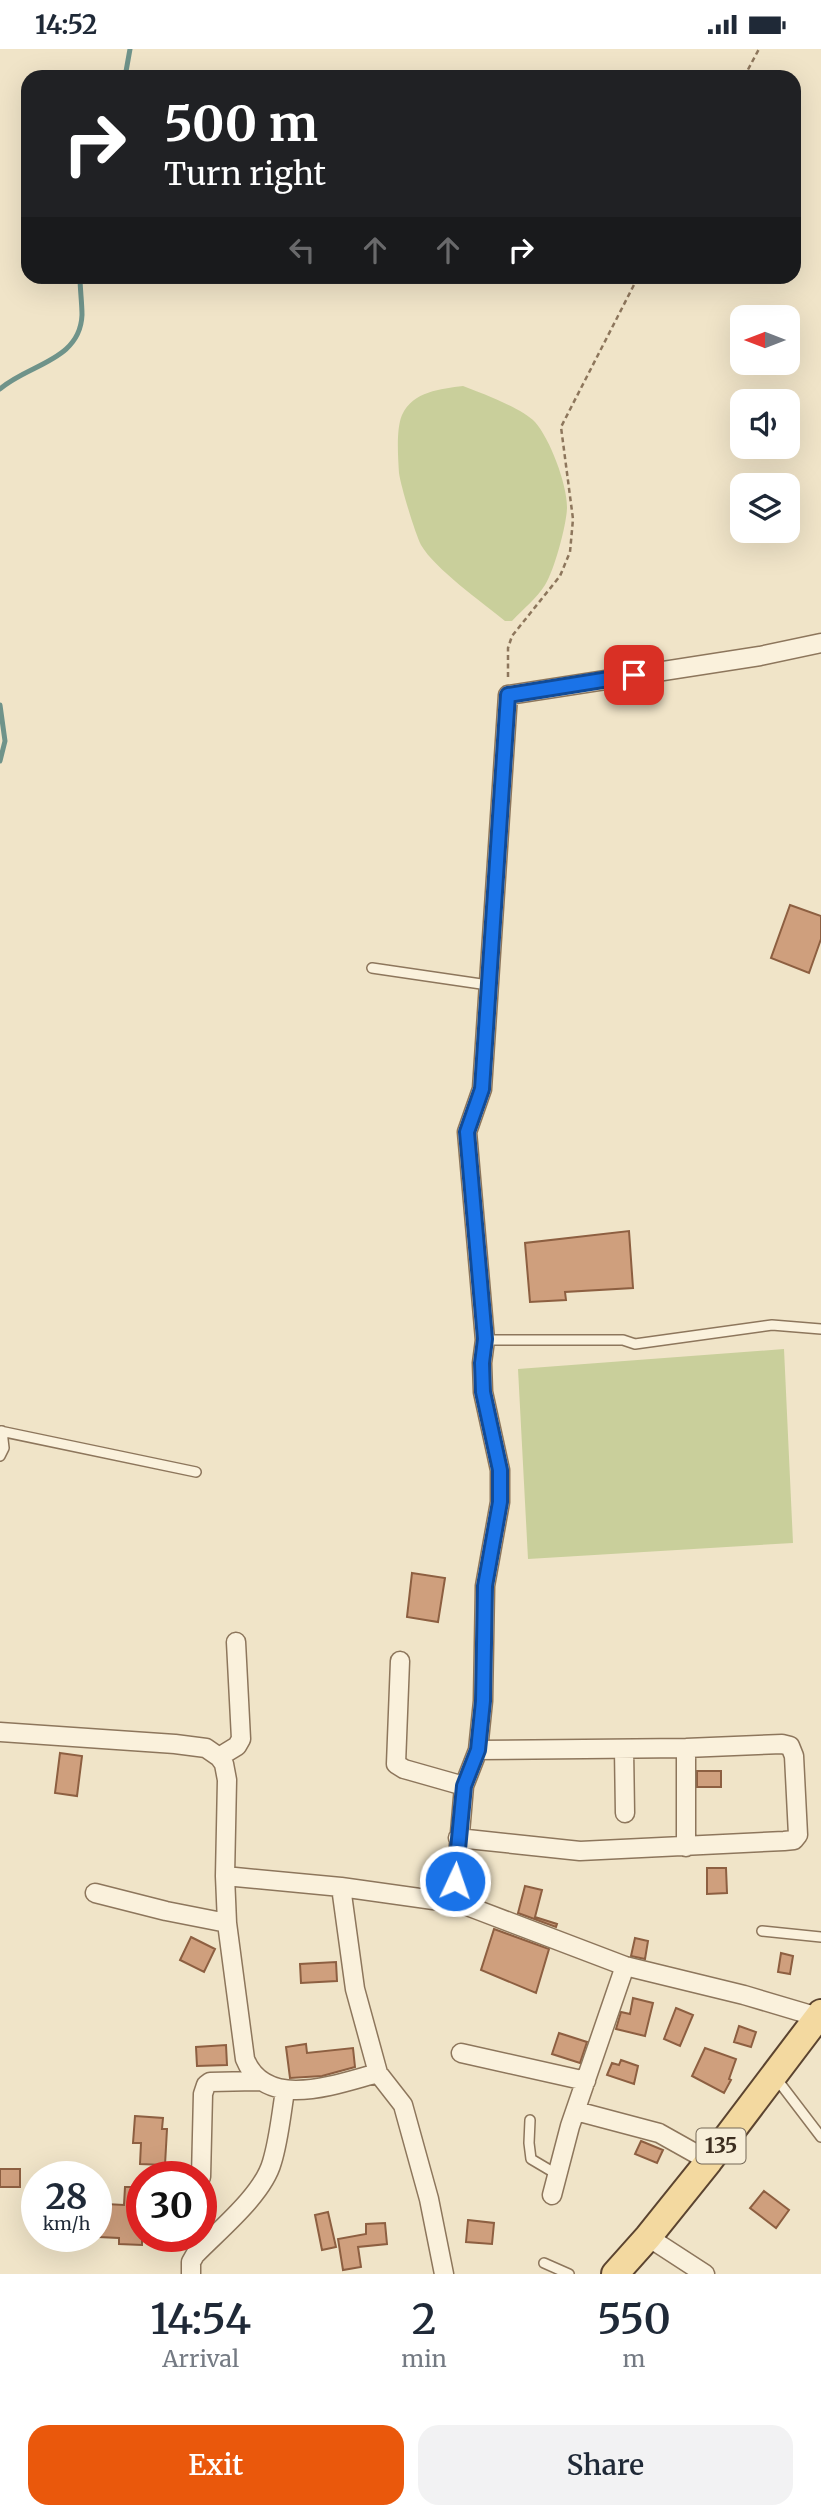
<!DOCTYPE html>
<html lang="en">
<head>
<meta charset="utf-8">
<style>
  :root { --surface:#fff; --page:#f2f2f3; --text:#1f2937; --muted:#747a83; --accent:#ea580c }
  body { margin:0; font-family:Merriweather,serif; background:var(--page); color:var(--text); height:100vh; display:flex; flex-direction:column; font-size:26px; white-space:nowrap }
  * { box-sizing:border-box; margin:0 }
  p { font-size:23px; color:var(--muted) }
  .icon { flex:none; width:38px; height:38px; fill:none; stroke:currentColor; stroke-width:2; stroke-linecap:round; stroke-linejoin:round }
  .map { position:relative; height:2225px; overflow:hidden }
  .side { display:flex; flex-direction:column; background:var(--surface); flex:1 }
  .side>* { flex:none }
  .top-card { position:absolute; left:21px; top:21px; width:780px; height:214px; border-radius:21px; box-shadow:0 7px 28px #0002; background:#202124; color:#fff; overflow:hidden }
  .needle { width:46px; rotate:270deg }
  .fabs { position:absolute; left:730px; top:256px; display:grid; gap:14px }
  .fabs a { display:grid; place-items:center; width:70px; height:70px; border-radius:14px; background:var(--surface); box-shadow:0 7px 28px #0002; font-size:35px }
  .speed { position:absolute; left:21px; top:2112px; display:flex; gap:14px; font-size:35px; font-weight:700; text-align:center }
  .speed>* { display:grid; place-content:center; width:91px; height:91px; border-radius:50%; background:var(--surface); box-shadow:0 7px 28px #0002; line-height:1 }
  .speed small { font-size:18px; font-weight:400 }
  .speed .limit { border:10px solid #d22; background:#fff; color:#111 }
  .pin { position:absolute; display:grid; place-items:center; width:60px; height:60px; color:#fff; margin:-30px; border-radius:14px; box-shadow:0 4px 10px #0006 }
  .me { position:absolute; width:77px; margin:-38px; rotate:3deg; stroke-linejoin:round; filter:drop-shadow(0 0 5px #0008) }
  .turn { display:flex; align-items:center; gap:24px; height:147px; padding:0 28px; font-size:32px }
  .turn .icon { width:91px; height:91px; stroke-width:2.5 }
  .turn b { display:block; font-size:49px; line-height:60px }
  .lanes { display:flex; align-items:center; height:66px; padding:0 28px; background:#0003; justify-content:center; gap:35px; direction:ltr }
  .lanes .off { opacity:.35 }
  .eta { display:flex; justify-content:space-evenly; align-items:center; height:119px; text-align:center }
  .eta b { font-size:42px; font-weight:600; line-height:49px }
  .cta { display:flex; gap:14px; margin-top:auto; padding:14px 28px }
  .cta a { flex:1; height:80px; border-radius:21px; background:var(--accent); color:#fff; font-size:28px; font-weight:600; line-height:80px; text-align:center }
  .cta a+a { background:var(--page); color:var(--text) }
  .status { display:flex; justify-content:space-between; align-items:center; height:49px; padding:0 35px; background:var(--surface); direction:ltr }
  .status svg { height:19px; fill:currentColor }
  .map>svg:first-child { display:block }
  .green { fill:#c9cf9b }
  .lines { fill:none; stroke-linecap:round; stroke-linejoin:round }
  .stream { stroke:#6f938a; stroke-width:5 }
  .building { fill:#cf9f7d; stroke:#8d5f41; stroke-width:2 }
  .lane-casing { stroke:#8d765c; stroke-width:12 }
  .street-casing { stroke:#8d765c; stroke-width:21 }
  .primary-casing { stroke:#5b4430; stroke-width:30 }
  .path { stroke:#8d765c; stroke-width:2.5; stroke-dasharray:5 3.5; stroke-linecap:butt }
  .lane { stroke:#faf1dc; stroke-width:9 }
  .street { stroke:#faf1dc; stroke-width:18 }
  .primary { stroke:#f3d9a0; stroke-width:26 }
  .route-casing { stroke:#114b97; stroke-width:18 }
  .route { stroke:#1a73e8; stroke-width:12 }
  .labels { text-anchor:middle; stroke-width:5; stroke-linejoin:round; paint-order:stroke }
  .shield { fill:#f7eed8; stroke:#756857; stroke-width:2 }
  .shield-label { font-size:21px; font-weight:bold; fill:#3d2e20 }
</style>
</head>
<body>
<div class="status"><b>14:52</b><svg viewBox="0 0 49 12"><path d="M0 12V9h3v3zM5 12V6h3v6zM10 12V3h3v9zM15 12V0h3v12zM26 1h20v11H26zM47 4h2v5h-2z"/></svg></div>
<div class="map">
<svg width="821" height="2225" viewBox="0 0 821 2225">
  <rect width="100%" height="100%" fill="#f0e4c8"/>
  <!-- green -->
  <path class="green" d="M 463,337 C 481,344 522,359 535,373 C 550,390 567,435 567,458 C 567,475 554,522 545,536 C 537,549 523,560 512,572 L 505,572 C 482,553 435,520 421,496 C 415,484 401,438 399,424 C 398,408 396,380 402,366 C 413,342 441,340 463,337 Z
    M 784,1300 L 793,1494 L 528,1510 L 518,1320 Z"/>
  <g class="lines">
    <!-- stream -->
    <path class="stream" d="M 125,28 L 130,0
      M 0,340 C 28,315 80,312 82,266 C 82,254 80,240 80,228
      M 0,656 L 5,692 L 0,712"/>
  </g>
  <!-- building -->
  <path class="building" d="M 790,856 L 821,867 L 821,890 L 809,924 L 771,909 Z
    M 629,1182 L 633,1239 L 565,1243 L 566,1251 L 530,1253 L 525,1194 Z
    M 412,1524 L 445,1529 L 438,1573 L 407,1568 Z
    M 60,1704 L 82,1707 L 77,1747 L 55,1744 Z
    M 697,1722 L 721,1722 L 721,1738 L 697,1738 Z
    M 707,1819 L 726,1819 L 727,1844 L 707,1845 Z
    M 525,1837 L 542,1841 L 535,1868 L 557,1875 L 556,1878 L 518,1864 Z
    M 494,1880 L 549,1900 L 536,1944 L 481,1921 Z
    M 191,1888 L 215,1900 L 204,1923 L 180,1911 Z
    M 635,1889 L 648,1892 L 645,1910 L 631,1907 Z
    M 781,1904 L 793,1907 L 790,1925 L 778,1923 Z
    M 336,1913 L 337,1932 L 301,1934 L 300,1915 Z
    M 633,1949 L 653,1954 L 645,1987 L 616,1980 L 621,1963 L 630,1965 Z
    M 676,1959 L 693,1966 L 680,1997 L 664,1990 Z
    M 739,1977 L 756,1983 L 751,1998 L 734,1993 Z
    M 559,1984 L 587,1993 L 580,2014 L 552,2005 Z
    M 306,1995 L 307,2004 L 353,1999 L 355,2018 L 322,2027 L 290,2029 L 286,1998 Z
    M 226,1996 L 227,2016 L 197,2017 L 196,1998 Z
    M 705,1999 L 736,2010 L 729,2030 L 731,2031 L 724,2044 L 692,2027 Z
    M 621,2011 L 638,2017 L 634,2035 L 607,2026 L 612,2014 L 619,2016 Z
    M 135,2067 L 163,2069 L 162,2080 L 167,2080 L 165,2116 L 140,2115 L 141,2094 L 133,2094 Z
    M 641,2092 L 663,2101 L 657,2114 L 635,2105 Z
    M 0,2120 L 20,2120 L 20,2138 L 0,2138 Z
    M 125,2138 L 142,2138 L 142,2154 L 137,2153 L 136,2178 L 142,2178 L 142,2196 L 119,2195 L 119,2189 L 99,2188 L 100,2175 L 105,2175 L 106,2155 L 124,2156 Z
    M 764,2142 L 789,2161 L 776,2179 L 750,2159 Z
    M 328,2163 L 336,2198 L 322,2201 L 315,2166 Z
    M 468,2171 L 494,2174 L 492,2195 L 466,2193 Z
    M 385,2174 L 387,2195 L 358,2198 L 361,2218 L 343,2221 L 338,2190 L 366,2185 L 366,2175 Z"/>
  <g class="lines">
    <defs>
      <path id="lane" d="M 372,919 L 488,936
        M 485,1291 L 623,1291 L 635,1295 L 772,1276 L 821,1280
        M 0,1382 L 196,1423
        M 0,1407 L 4,1399 L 2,1382
        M 762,1882 L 821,1888
        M 776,2029 L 821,2088
        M 530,2071 L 529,2094 L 531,2110 L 558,2126
        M 544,2214 L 569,2225"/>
      <path id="street" d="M 400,1612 L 396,1715 L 404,1720 L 464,1737
        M 0,1683 L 175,1695 L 206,1699 L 219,1708 L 224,1715 L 227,1731 L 225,1827 L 227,1874 L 245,2010 C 266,2063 339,2034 378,2024
        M 624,1700 L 625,1764
        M 219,1708 L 237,1697 L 241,1690 L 236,1593
        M 458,1789 L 580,1802 L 784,1792 L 794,1791 L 798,1786 L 794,1707 L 790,1697 L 782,1695 L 686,1699 L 478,1701
        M 686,1798 L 686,1699
        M 225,1827 L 341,1838 L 355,1940 L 378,2024 L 403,2056 L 429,2150 L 444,2225
        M 341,1838 L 462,1855 L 625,1917 L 744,1946 L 818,1968
        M 95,1844 L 166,1862 L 227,1874
        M 454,1854 L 464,1737 L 478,1701 L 483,1652 L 485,1537 L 500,1453 L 500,1421 L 483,1343 L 482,1314 L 485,1291 L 467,1083 L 482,1040 L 508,646 L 760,607 L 821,594
        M 461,2004 L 586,2032
        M 576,2062 L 659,2084 L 709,2112
        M 201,2128 L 203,2045 L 206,2036 L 210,2033 L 261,2032
        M 552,2146 L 570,2077 L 625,1917
        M 648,2188 L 705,2225
        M 191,2225 L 191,2213 L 195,2206 C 218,2182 263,2146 272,2113 C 279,2090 281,2066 285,2042"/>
      <path id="primary" d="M 615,2225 L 648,2188 L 709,2112 L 821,1964"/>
    </defs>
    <!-- lane casing -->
    <use href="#lane" class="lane-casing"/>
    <!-- street casing -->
    <use href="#street" class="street-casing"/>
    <!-- primary casing -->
    <use href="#primary" class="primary-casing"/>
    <!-- path -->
    <path class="path" d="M 744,28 L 759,0
      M 508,628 L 508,599 L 512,587 L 560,527 L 570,503 L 573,470 L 561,378 L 638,228"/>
    <!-- lane -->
    <use href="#lane" class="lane"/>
    <!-- street -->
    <use href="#street" class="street"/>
    <!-- primary -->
    <use href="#primary" class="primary"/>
  </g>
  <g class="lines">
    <defs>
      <path id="route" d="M 455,1832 L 464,1737 L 478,1701 L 483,1652 L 485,1537 L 500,1453 L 500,1421 L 483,1343 L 482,1314 L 485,1290 L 467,1083 L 482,1040 L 508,646 L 634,626"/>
    </defs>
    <!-- route casing -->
    <use href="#route" class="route-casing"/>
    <!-- route -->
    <use href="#route" class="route"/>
  </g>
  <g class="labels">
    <!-- shield labels -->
    <rect class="shield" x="696.5" y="2079.5" width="49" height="35" rx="5"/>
    <g class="shield-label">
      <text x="721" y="2104">135</text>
    </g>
  </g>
</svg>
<div class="fabs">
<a><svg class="needle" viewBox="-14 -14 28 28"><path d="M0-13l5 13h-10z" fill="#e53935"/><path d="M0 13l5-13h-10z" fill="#747a83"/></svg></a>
<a><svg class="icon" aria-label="sound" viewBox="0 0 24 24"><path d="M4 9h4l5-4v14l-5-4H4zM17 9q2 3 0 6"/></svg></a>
<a><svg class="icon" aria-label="layers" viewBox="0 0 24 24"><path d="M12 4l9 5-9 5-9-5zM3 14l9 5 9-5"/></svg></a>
</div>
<div class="speed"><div>28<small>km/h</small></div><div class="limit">30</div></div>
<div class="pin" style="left:634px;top:626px;background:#d93025"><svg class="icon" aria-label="arrive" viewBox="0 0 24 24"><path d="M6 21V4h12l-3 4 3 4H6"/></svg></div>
<svg class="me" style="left:455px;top:1832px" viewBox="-20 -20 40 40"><circle r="17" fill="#1a73e8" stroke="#fff" stroke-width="3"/><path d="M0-11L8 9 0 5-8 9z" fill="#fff"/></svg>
<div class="top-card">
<div class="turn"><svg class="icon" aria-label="right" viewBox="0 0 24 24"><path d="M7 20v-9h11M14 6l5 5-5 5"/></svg><div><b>500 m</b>Turn right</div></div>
<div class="lanes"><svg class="icon off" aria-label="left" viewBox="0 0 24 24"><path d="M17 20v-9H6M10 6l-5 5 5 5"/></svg><svg class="icon off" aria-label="ahead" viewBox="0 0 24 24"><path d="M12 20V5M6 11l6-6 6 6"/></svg><svg class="icon off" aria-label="ahead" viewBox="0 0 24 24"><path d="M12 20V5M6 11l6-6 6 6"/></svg><svg class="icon" aria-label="right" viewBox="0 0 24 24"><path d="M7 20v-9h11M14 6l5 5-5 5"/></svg></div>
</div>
</div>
<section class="side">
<div class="eta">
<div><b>14:54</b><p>Arrival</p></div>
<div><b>2</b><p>min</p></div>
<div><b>550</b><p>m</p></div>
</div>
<div class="cta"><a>Exit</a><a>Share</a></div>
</section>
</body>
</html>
